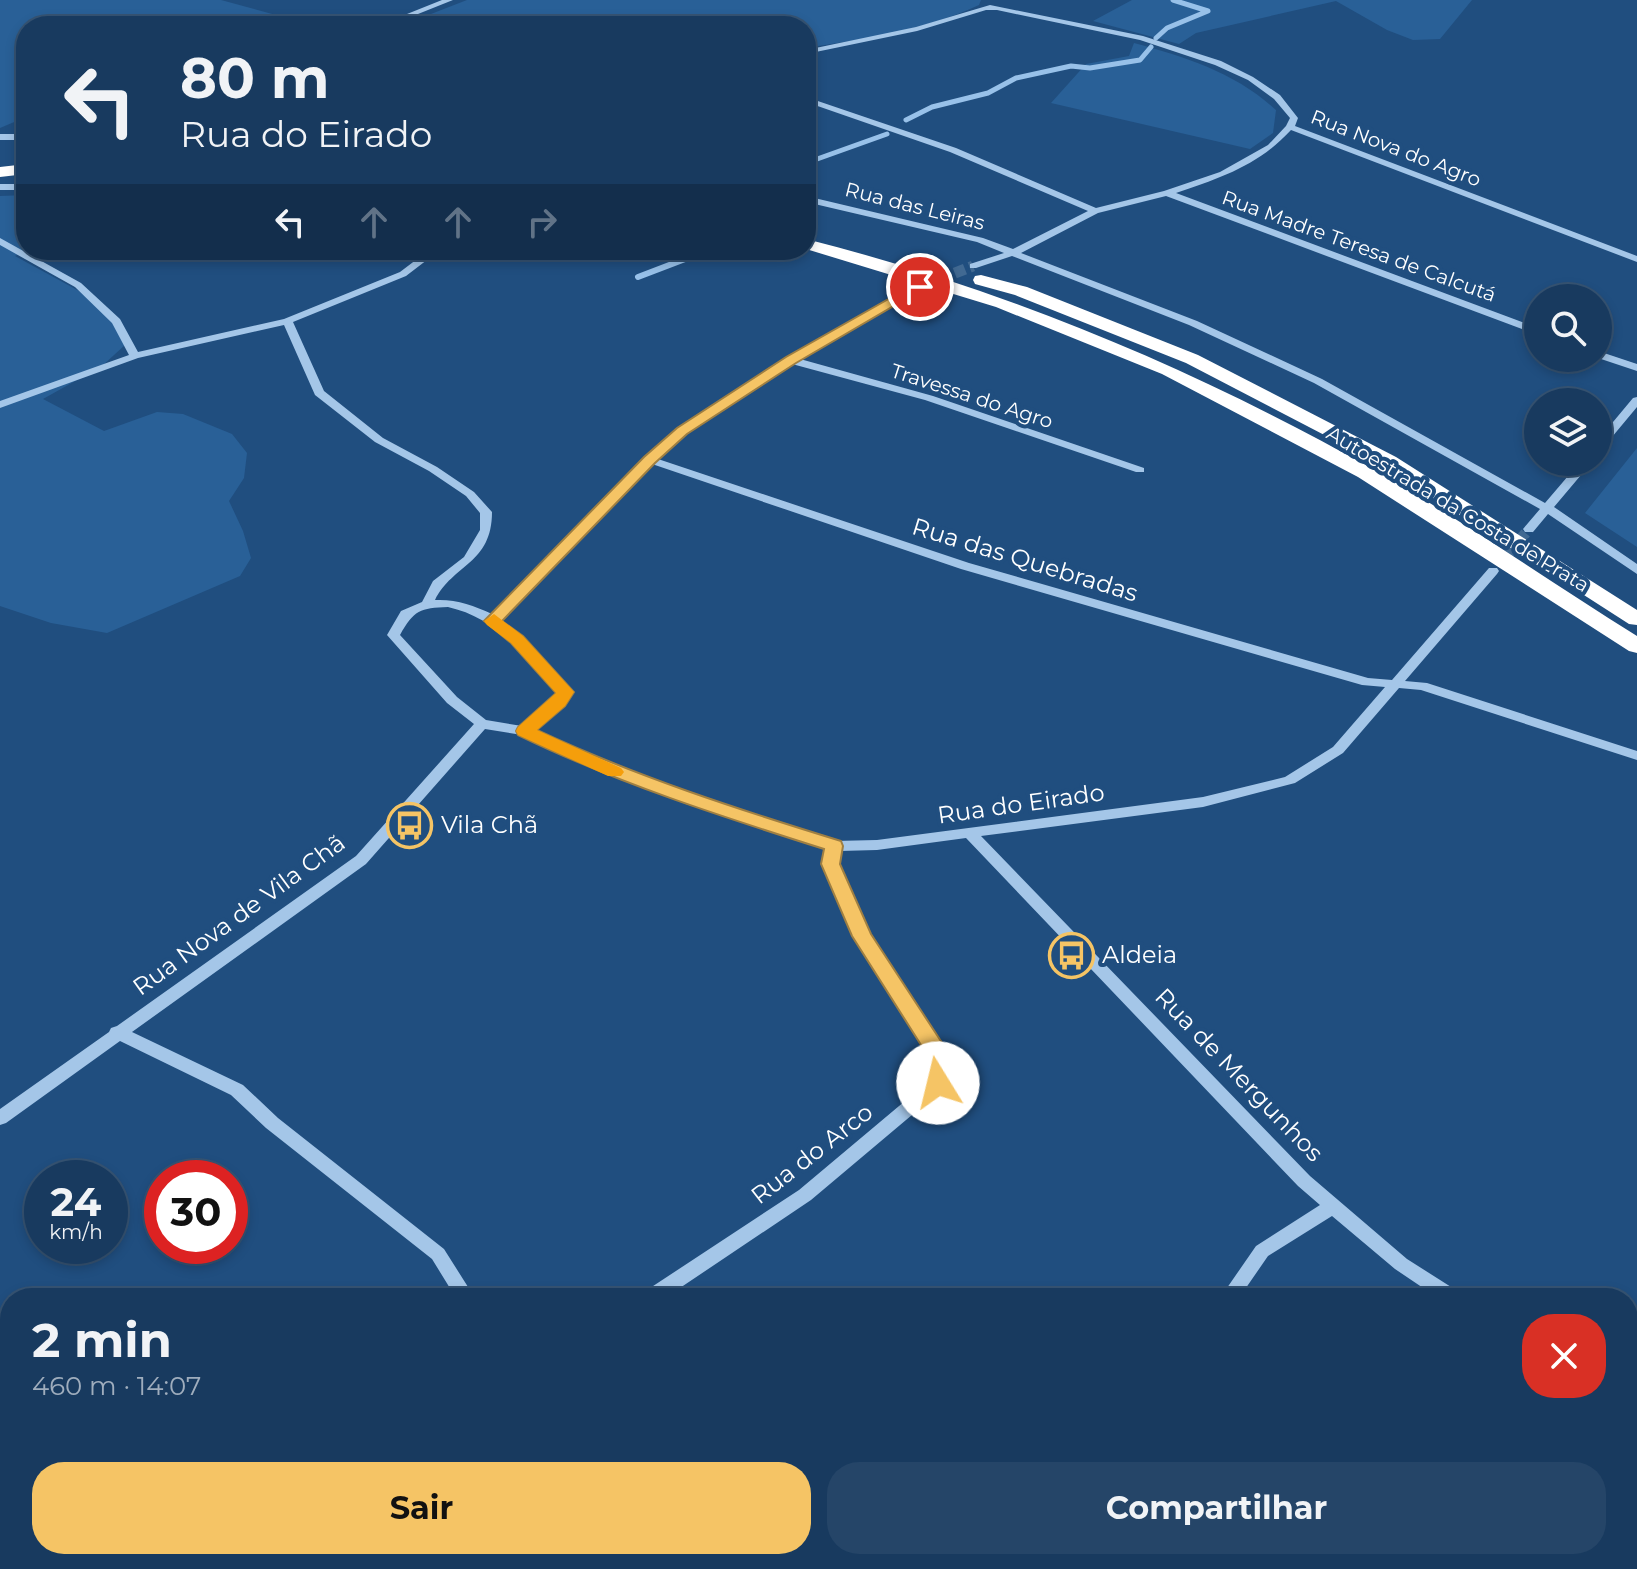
<!DOCTYPE html>
<html lang="pt">
<head>
<meta charset="utf-8">
<style>
  :root { --surface:#183a5f; --page:#254568; --text:#f1f3f6; --muted:#9fadbd; --line:#365474; --accent:#f5c465 }
  body { margin:0; font-family:Montserrat,sans-serif; background:var(--page); color:var(--text); height:100vh; display:flex; flex-direction:column; font-size:30px; white-space:nowrap }
  * { box-sizing:border-box; margin:0 }
  p { font-size:26px; color:var(--muted) }
  .icon { flex:none; width:44px; height:44px; fill:none; stroke:currentColor; stroke-width:2; stroke-linecap:round; stroke-linejoin:round }
  .map { position:relative; flex:1; overflow:hidden }
  .side { position:absolute; left:0px; top:1288px; width:1638px; height:282px; display:flex; flex-direction:column; background:var(--surface); border-radius:32px 32px 0 0; box-shadow:0 4px 12px #0003,0 0 0 2px var(--line) }
  .side>* { flex:none }
  .hud { position:absolute; left:16px; top:16px; width:800px; height:244px; border-radius:32px; box-shadow:0 4px 12px #0003,0 0 0 2px var(--line); background:#183a5f; color:var(--text); overflow:hidden }
  .tools { position:absolute; left:1524px; top:284px; display:grid; gap:16px }
  .tools a { display:grid; place-items:center; width:88px; height:88px; border-radius:50%; background:var(--surface); box-shadow:0 4px 12px #0003,0 0 0 2px var(--line); font-size:40px }
  .speed { position:absolute; left:24px; top:1160px; display:flex; gap:16px; font-size:40px; font-weight:700; text-align:center }
  .speed>* { display:grid; place-content:center; width:104px; height:104px; border-radius:50%; background:var(--surface); box-shadow:0 4px 12px #0003,0 0 0 2px var(--line); line-height:1 }
  .speed small { font-size:20px; font-weight:400 }
  .speed .limit { border:12px solid #d22; background:#fff; color:#111 }
  .pin { position:absolute; display:grid; place-items:center; width:68px; height:68px; color:#fff; margin:-34px; border:4px solid #fff; border-radius:50%; box-shadow:0 2px 8px #0007 }
  .me { position:absolute; width:88px; margin:-44px; rotate:351deg; stroke-linejoin:round; filter:drop-shadow(0 0 6px #0008) }
  .turn { display:flex; align-items:center; gap:28px; height:168px; padding:0 32px; font-size:36px }
  .turn .icon { width:104px; height:104px; stroke-width:2.5 }
  .turn b { display:block; font-size:56px; line-height:68px }
  .lanes { display:flex; align-items:center; height:76px; padding:0 32px; background:#0003; justify-content:center; gap:40px; direction:ltr }
  .lanes .off { opacity:.35 }
  .round { display:grid; place-items:center; flex:none; width:84px; height:84px; border-radius:32px; background:var(--page) }
  .headline { display:flex; align-items:center; justify-content:space-between; height:136px; padding:0 32px }
  h1 { font-size:48px; font-weight:700; line-height:60px }
  .cta { display:flex; gap:16px; margin-top:auto; padding:16px 32px }
  .cta a { flex:1; height:92px; border-radius:32px; background:var(--accent); color:#111; font-size:32px; font-weight:700; line-height:92px; text-align:center }
  .cta a+a { background:var(--page); color:var(--text) }
  .map>svg:first-child { display:block }
  .green { fill:#296097 }
  .lines { fill:none; stroke-linecap:round; stroke-linejoin:round }
  .stream-far1 { stroke:#98c1e9; stroke-width:5 }
  .stream { stroke:#98c1e9; stroke-width:6 }
  .minor-tunnel { stroke:#416992; stroke-width:11; stroke-dasharray:11 5; stroke-linecap:butt }
  .minor { fill:#a4c6e8; fill-rule:evenodd }
  .highway { fill:#fff; fill-rule:evenodd }
  .route { fill:#f5c465; stroke:#9f7f42; stroke-width:2 }
  .slow { fill:#f59e0b }
  .labels { text-anchor:middle; stroke-width:8; stroke-linejoin:round; paint-order:stroke }
  .far-street-label { font-size:20px; fill:#fff; stroke:#204e7f }
  .street-label { font-size:24px; fill:#fff; stroke:#204e7f }
  .poi-label { font-size:24px; fill:#fff; stroke:#204e7f; text-anchor:start }
</style>
</head>
<body>
<div class="map">
<svg width="1637" height="1569" viewBox="0 0 1637 1569">
  <rect width="100%" height="100%" fill="#204e7f"/>
  <!-- green -->
  <path class="green" d="M 0,0 L 221,0 L 316,26 L 26,26 L 26,117 L 0,128 Z
    M 467,0 L 981,0 L 979,5 C 925,30 865,39 806,48 L 806,26 L 400,26 Z
    M 1132,0 L 1472,0 L 1440,39 L 1413,40 L 1387,30 L 1336,1 L 1196,33 L 1179,44 L 1093,21 Z
    M 1134,43 C 1186,57 1236,73 1276,110 L 1273,133 L 1250,149 L 1051,103 L 1086,64 L 1129,56 Z
    M 26,195 L 27,250 L 15,256 L 79,291 L 124,327 L 126,344 L 102,366 L 43,399 L 104,431 L 157,412 L 183,414 L 232,434 L 247,453 L 244,478 L 229,501 L 243,531 L 251,558 L 240,576 L 107,633 L 51,623 L 0,606 L 0,196 Z
    M 1637,448 L 1637,547 L 1585,513 Z
    M 1628,1398 L 1637,1400 L 1637,1569 L 1558,1569 L 1560,1560 L 1628,1560 Z"/>
  <g class="lines">
    <!-- stream-far1 -->
    <path class="stream-far1" d="M 1156,38 L 1167,28 L 1208,11 L 1173,0
      M 906,120 L 932,107 L 988,93 L 1016,78 L 1071,66 L 1090,68 L 1140,60 L 1151,47
      M 806,163 L 887,134
      M 688,258 L 695,255"/>
    <!-- stream -->
    <path class="stream" d="M 638,277 L 693,256"/>
    <!-- minor-tunnel -->
    <path class="minor-tunnel" d="M 925,285 L 973,266
      M 1498,566 L 1529,529"/>
    <!-- minor -->
    <path class="minor" d="M 442,0 L 453,0 L 388,26 L 377,26 Z
      M 990,5 L 1143,36 L 1221,61 L 1253,77 L 1280,95 L 1298,118 L 1295,126 L 1637,256 L 1637,262 L 1291,130 C 1258,166 1220,178 1176,193 L 1538,328 L 1538,335 L 1166,196 L 1098,213 L 1021,253 L 1197,321 L 1322,379 L 1545,503 L 1580,462 L 1592,462 L 1554,507 L 1637,564 L 1637,574 L 1548,514 L 1533,532 L 1525,532 L 1523,529 L 1540,509 L 1314,383 L 1189,325 L 1012,256 L 976,268 L 970,268 L 970,264 L 1004,253 L 977,242 L 806,202 L 806,196 L 983,238 L 1013,249 L 1088,211 L 950,152 L 806,102 L 806,97 L 956,148 L 1096,208 L 1164,191 L 1220,172 L 1268,145 L 1286,126 L 1290,118 L 1274,99 L 1248,80 L 1215,65 L 1140,40 L 997,10 L 986,10 L 917,31 L 806,54 L 806,50 L 916,27 Z
      M 0,134 L 26,134 L 26,140 L 0,140 Z
      M 0,184 L 26,184 L 26,190 L 0,190 Z
      M 0,238 L 81,283 L 120,319 L 138,352 L 284,319 L 400,272 L 429,250 L 440,250 L 406,276 L 293,322 L 324,391 L 383,438 L 437,467 L 474,492 L 492,512 C 492,564 453,564 435,600 C 456,599 473,605 492,614 L 646,458 L 678,429 L 787,358 L 920,284 L 925,287 L 923,289 L 800,359 L 933,396 L 1144,468 L 1144,472 L 1136,472 L 925,400 L 792,364 L 686,433 L 658,459 L 969,563 L 1368,678 L 1392,680 L 1489,568 L 1497,568 L 1499,571 L 1497,574 L 1405,681 L 1427,683 L 1637,751 L 1637,760 L 1421,690 L 1399,688 L 1343,753 L 1295,783 L 1203,807 L 981,836 L 1310,1176 L 1407,1259 L 1459,1292 L 1462,1298 L 1438,1298 L 1395,1269 L 1332,1216 L 1268,1256 L 1239,1298 L 1220,1298 L 1256,1246 L 1320,1205 L 1298,1186 L 966,838 L 877,850 L 840,851 L 838,864 L 869,935 L 947,1055 L 946,1083 L 944,1088 L 811,1200 L 665,1298 L 641,1298 L 644,1292 L 799,1190 L 930,1080 L 931,1056 L 854,936 L 824,864 L 826,849 L 686,804 L 589,767 L 522,735 L 485,729 L 366,864 L 132,1032 L 243,1085 L 278,1118 L 444,1249 L 475,1298 L 456,1298 L 432,1259 L 266,1128 L 231,1095 L 120,1041 L 6,1123 L 0,1125 L 0,1109 L 109,1032 L 111,1028 L 117,1026 L 356,856 L 474,724 L 447,703 L 387,635 L 401,611 L 422,602 L 433,581 L 464,557 L 480,530 L 480,513 L 466,496 L 429,471 L 375,442 L 315,395 L 284,325 L 138,358 L 0,408 L 0,401 L 129,355 L 112,323 L 75,287 L 0,245 ZM 652,464 L 961,569 L 1362,685 L 1385,687 L 1333,747 L 1285,777 L 1203,797 L 877,840 L 834,841 L 696,798 L 599,761 L 534,730 L 564,706 L 572,692 L 526,641 L 500,620 ZM 448,607 C 497,618 527,656 558,692 L 554,701 L 522,726 L 486,720 L 457,697 L 400,635 C 414,610 420,608 448,607 Z
      M 1598,351 L 1637,364 L 1637,371 L 1598,358 Z
      M 1637,397 L 1637,407 L 1602,449 L 1598,450 L 1598,440 L 1633,398 Z
      M 1628,1353 L 1637,1356 L 1637,1372 L 1628,1369 Z
      M 689,1560 L 717,1560 L 723,1569 L 695,1569 Z
      M 1060,1560 L 1081,1560 L 1077,1569 L 1056,1569 Z"/>
    <!-- highway -->
    <path class="highway" d="M 26,164 L 26,174 L 0,177 L 0,167 Z
      M 806,239 C 1004,289 1193,368 1371,468 C 1462,520 1549,581 1637,636 L 1637,653 L 1629,651 L 1358,477 L 1162,374 L 996,307 L 806,249 Z
      M 981,275 L 1027,287 L 1198,355 L 1396,457 L 1637,610 L 1637,625 L 1629,624 L 1382,465 L 1186,363 L 1015,295 L 975,284 L 973,280 L 975,276 Z"/>
  </g>
  <!-- route -->
  <path class="route" d="M 915,284 L 926,287 L 796,363 L 687,434 L 655,463 L 502,621 L 523,636 L 574,692 L 565,706 L 537,730 C 635,776 737,809 841,841 L 843,846 L 840,864 L 871,934 L 950,1055 L 949,1083 L 946,1089 L 938,1091 L 930,1089 L 927,1083 L 928,1056 L 852,936 L 821,864 L 824,849 C 720,816 617,783 518,735 L 516,731 L 518,727 L 556,693 L 511,643 L 484,621 L 644,457 L 677,428 L 786,357 Z"/>
  <!-- slow -->
  <path class="slow" d="M 494,614 L 523,636 L 574,692 L 565,706 L 537,730 L 621,768 L 624,772 L 621,776 L 608,776 L 518,735 L 516,731 L 518,727 L 556,693 L 511,643 L 487,625 L 484,621 Z"/>
  <!-- icons -->
  <defs>
    <symbol id="bus-ring" viewBox="-11 -11 22 22"><circle r="9.5" fill="#204e7f" stroke="#f5c465" stroke-width="1.5"/><path d="M-5-6H5V4H4V6H2V4H-2V6H-4V4H-5ZM-3.5-4V0h7V-4ZM-3.5 1.2v1.5H-2V1.2ZM2 1.2v1.5H3.5V1.2Z" fill="#f5c465"/></symbol>
  </defs>
  <g fill-rule="evenodd">
    <use href="#bus-ring" x="384" y="800" width="51" height="51"/>
    <use href="#bus-ring" x="1046" y="930" width="51" height="51"/>
  </g>
  <g class="labels">
    <!-- far-street labels -->
    <g class="far-street-label">
      <text transform="translate(1396 148) rotate(21)" y="7">Rua Nova do Agro</text>
      <text transform="translate(915 206) rotate(14)" y="7">Rua das Leiras</text>
      <text transform="translate(1359 246) rotate(20)" y="7">Rua Madre Teresa de Calcutá</text>
      <text transform="translate(972 396) rotate(18)" y="7">Travessa do Agro</text>
      <text transform="translate(1458 509) rotate(31)" y="7">Autoestrada da Costa de Prata</text>
    </g>
    <!-- street labels -->
    <g class="street-label">
      <text transform="translate(1025 560) rotate(17)" y="8">Rua das Quebradas</text>
      <text transform="translate(1021 804) rotate(-8)" y="8">Rua do Eirado</text>
      <text transform="translate(239 915) rotate(-36)" y="8">Rua Nova de Vila Chã</text>
      <text transform="translate(1239 1075) rotate(46)" y="8">Rua de Mergunhos</text>
      <text transform="translate(812 1154) rotate(-38)" y="8">Rua do Arco</text>
    </g>
    <!-- poi labels -->
    <g class="poi-label">
      <text x="441" y="833">Vila Chã</text>
      <text x="1102" y="963">Aldeia</text>
    </g>
  </g>
</svg>
<div class="tools">
<a><svg class="icon" aria-label="search" viewBox="0 0 24 24"><circle cx="10" cy="10" r="6"/><path d="M15 15l6 6"/></svg></a>
<a><svg class="icon" aria-label="layers" viewBox="0 0 24 24"><path d="M12 4l9 5-9 5-9-5zM3 14l9 5 9-5"/></svg></a>
</div>
<div class="speed"><div>24<small>km/h</small></div><div class="limit">30</div></div>
<div class="pin" style="left:920px;top:287px;background:#d93025"><svg class="icon" aria-label="arrive" viewBox="0 0 24 24"><path d="M6 21V4h12l-3 4 3 4H6"/></svg></div>
<svg class="me" style="left:938px;top:1083px" viewBox="-20 -20 40 40"><circle r="19" fill="#fff"/><path d="M0-13L10 11 0 6-10 11z" fill="#f5c465"/></svg>
<div class="hud">
<div class="turn"><svg class="icon" aria-label="left" viewBox="0 0 24 24"><path d="M17 20v-9H6M10 6l-5 5 5 5"/></svg><div><b>80 m</b>Rua do Eirado</div></div>
<div class="lanes"><svg class="icon" aria-label="left" viewBox="0 0 24 24"><path d="M17 20v-9H6M10 6l-5 5 5 5"/></svg><svg class="icon off" aria-label="ahead" viewBox="0 0 24 24"><path d="M12 20V5M6 11l6-6 6 6"/></svg><svg class="icon off" aria-label="ahead" viewBox="0 0 24 24"><path d="M12 20V5M6 11l6-6 6 6"/></svg><svg class="icon off" aria-label="right" viewBox="0 0 24 24"><path d="M7 20v-9h11M14 6l5 5-5 5"/></svg></div>
</div>
<section class="side">
<div class="headline"><div><h1>2 min</h1><p>460 m · 14:07</p></div><a class="round" style="background:#d93025;color:#fff"><svg class="icon" aria-label="close" viewBox="0 0 24 24"><path d="M6 6l12 12M18 6L6 18"/></svg></a></div>
<div class="cta"><a>Sair</a><a>Compartilhar</a></div>
</section>
</div>
</body>
</html>
